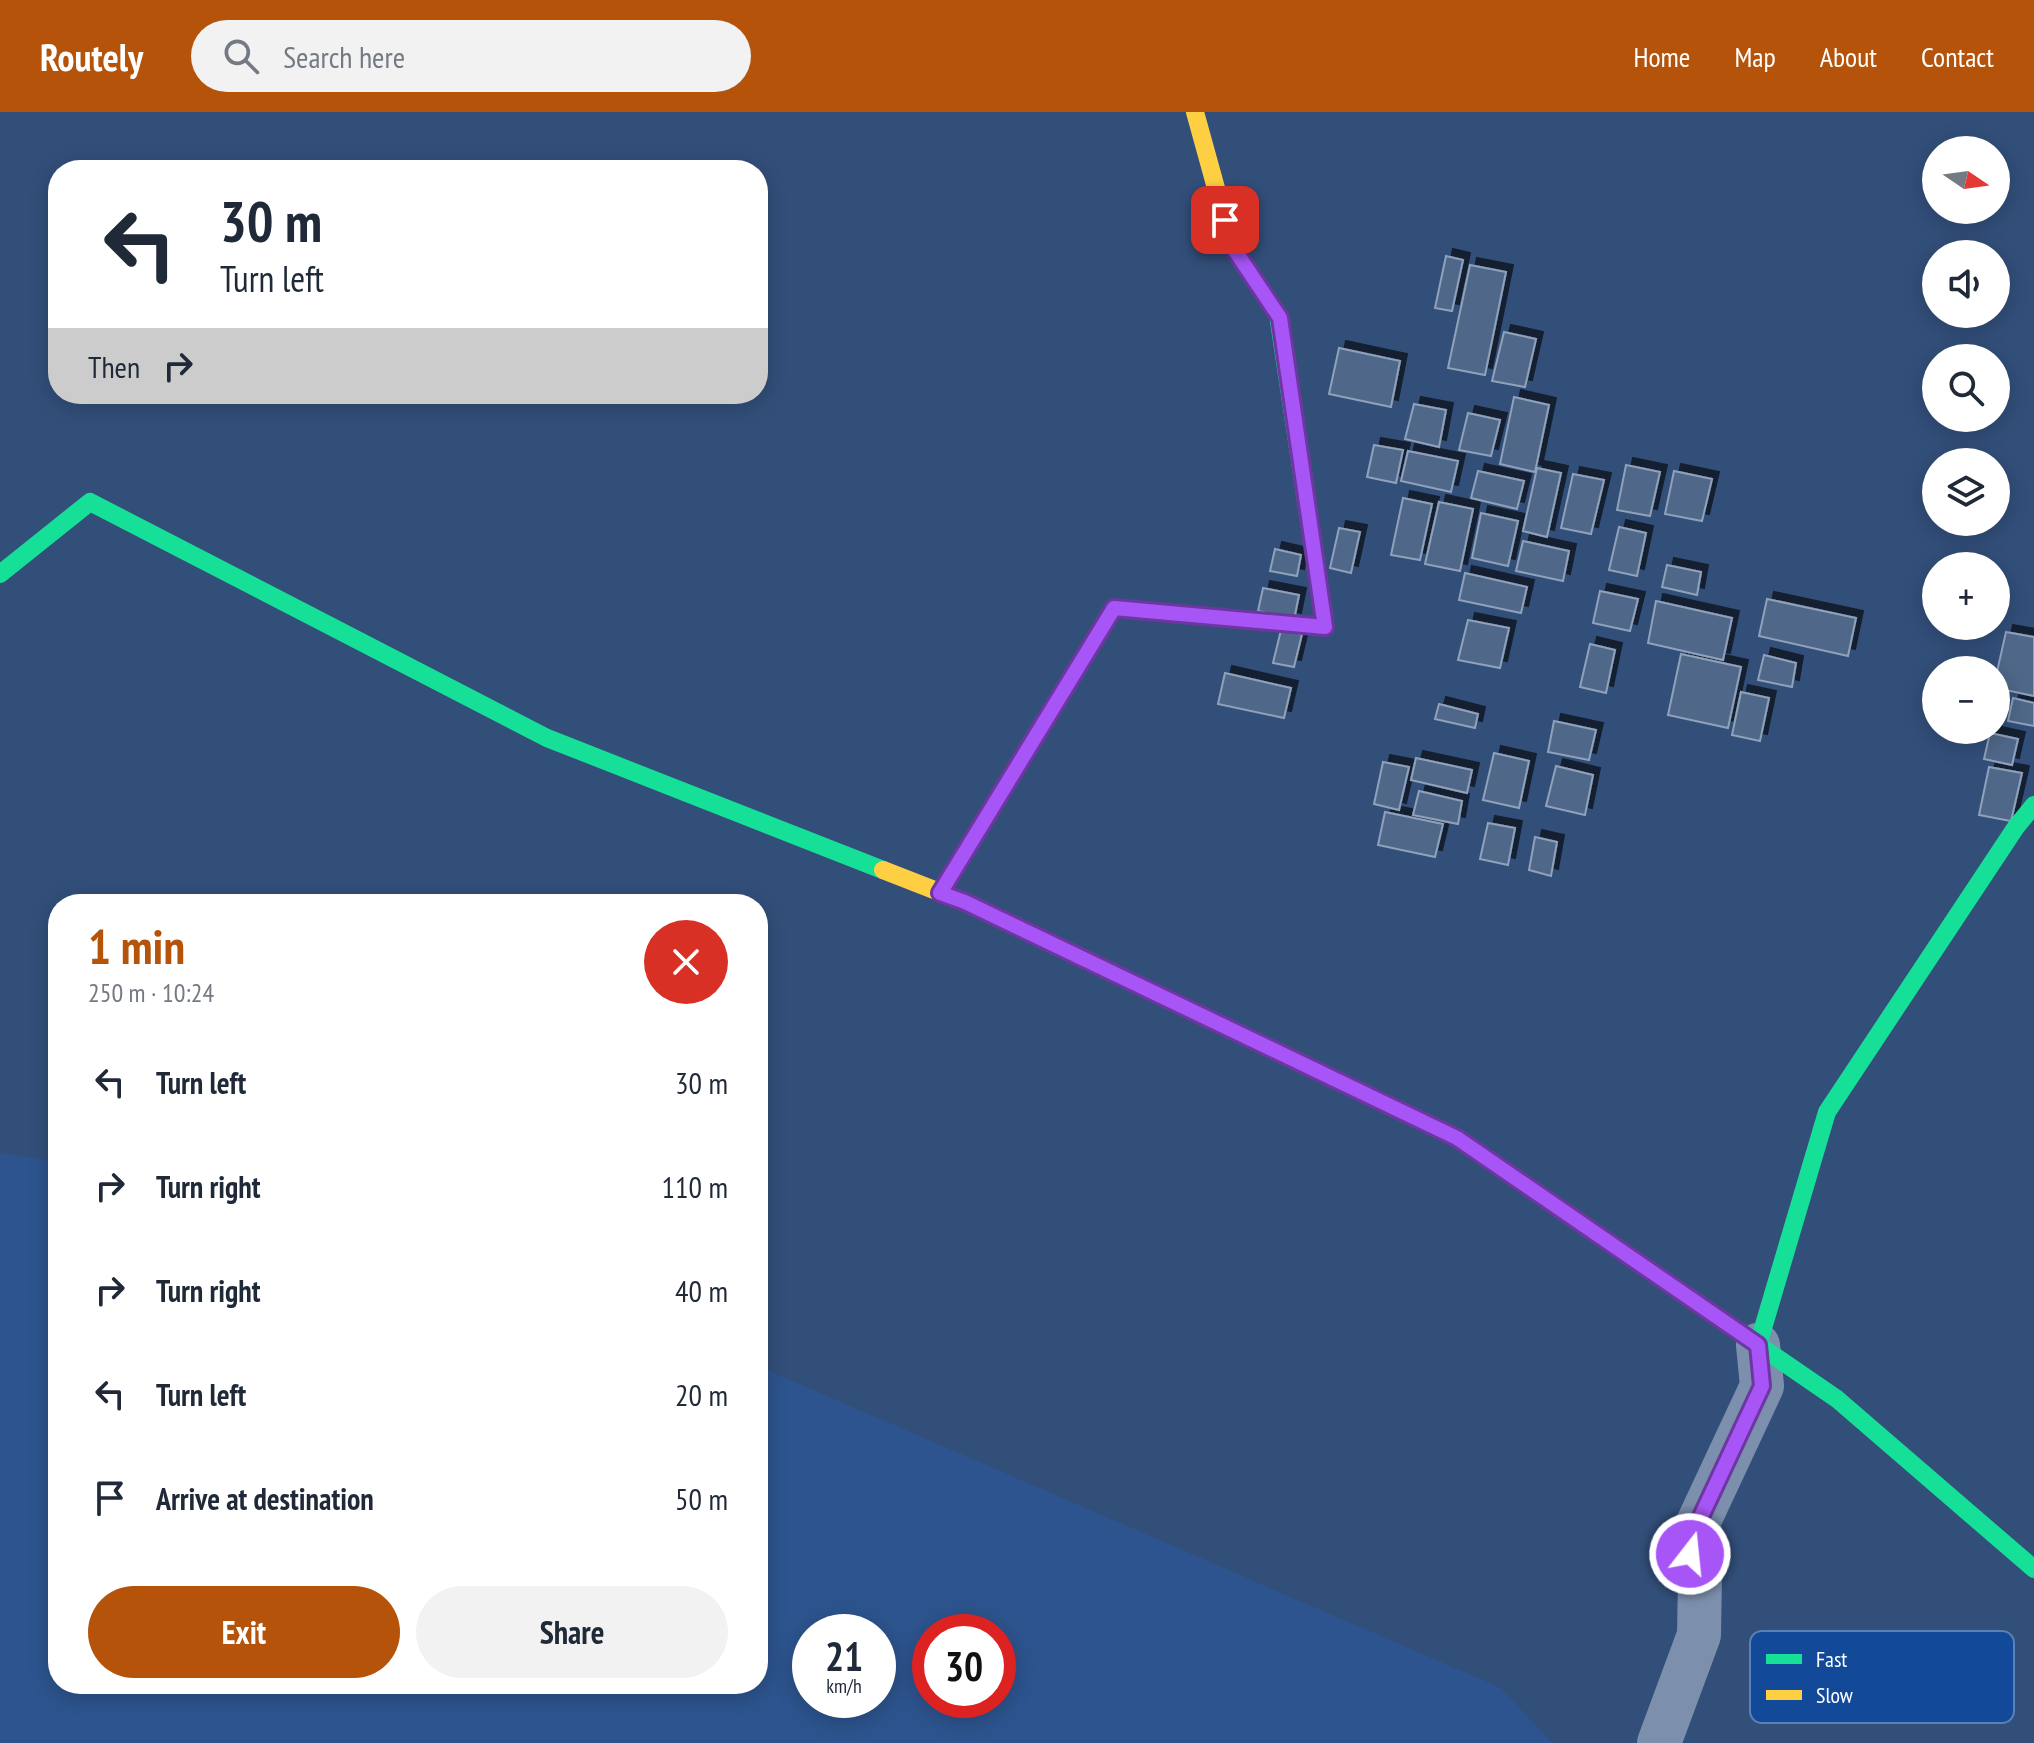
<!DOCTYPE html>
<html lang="en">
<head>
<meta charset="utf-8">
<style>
  :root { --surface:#fff; --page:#f2f2f3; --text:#1f2937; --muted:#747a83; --accent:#b45309 }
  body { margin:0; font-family:"PT Sans Narrow",sans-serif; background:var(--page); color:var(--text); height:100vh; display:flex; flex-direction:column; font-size:30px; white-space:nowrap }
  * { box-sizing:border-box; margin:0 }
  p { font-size:26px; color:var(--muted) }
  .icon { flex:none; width:44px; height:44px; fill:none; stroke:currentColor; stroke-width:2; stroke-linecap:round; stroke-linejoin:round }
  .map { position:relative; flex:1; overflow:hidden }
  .panel { position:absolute; left:48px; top:782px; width:720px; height:800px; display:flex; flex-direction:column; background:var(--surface); border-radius:32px; box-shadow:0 4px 20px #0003 }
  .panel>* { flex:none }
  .guide { position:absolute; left:48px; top:48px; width:720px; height:244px; border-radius:32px; box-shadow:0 4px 20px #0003; background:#fff; color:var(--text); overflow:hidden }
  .needle { width:52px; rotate:103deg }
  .buttons { position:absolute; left:1922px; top:24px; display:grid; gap:16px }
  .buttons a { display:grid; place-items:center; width:88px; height:88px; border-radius:50%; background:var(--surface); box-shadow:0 4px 20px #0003; font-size:40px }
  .speed { position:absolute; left:792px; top:1502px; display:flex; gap:16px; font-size:40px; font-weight:700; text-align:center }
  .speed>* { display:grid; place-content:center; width:104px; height:104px; border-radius:50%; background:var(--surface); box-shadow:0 4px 20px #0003; line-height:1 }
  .speed small { font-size:20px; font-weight:400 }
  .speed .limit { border:12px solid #d22; background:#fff; color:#111 }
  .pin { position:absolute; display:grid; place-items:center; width:68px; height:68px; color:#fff; margin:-34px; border-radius:16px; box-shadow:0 4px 12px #0006 }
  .me { position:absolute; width:88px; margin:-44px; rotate:16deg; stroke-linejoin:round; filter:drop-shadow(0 0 6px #0008) }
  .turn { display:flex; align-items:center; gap:28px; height:168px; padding:0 40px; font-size:36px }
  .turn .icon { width:104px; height:104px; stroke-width:2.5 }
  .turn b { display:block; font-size:56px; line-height:68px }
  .then { display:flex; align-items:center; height:76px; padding:0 40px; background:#0003; gap:16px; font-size:30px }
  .round { display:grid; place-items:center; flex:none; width:84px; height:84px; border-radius:42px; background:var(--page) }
  .summary { display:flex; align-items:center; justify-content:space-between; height:136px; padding:0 40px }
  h1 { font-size:48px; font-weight:800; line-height:60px; color:var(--accent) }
  .cta { display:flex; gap:16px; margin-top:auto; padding:16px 40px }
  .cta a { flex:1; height:92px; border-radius:48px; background:var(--accent); color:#fff; font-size:32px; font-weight:800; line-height:92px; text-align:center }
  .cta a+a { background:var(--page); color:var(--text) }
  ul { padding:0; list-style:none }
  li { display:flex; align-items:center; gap:24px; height:104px; padding:0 40px }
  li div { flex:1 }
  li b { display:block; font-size:30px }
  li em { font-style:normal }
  header { display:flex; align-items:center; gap:48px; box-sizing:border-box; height:112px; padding:0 40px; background:var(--accent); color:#fff }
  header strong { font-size:38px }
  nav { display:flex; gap:44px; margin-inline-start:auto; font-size:28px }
  .search { width:560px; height:72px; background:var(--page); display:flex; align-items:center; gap:20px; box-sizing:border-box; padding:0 28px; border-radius:44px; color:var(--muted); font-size:30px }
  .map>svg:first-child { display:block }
  .water { fill:#2d548e; fill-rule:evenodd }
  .building { fill:#4f6789; stroke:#90a1ba; stroke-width:2; filter:url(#shadow) }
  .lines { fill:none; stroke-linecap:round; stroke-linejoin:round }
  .street { stroke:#7c90ad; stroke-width:44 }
  .fast { stroke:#16e098; stroke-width:18 }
  .slow { stroke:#ffcf43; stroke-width:18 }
  .route-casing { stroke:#6d37a1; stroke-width:20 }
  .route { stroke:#a855f7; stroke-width:14 }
  .key { fill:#134999; stroke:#5a80b8; stroke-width:2 }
  .key-label { font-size:22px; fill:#fff }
</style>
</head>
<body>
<header>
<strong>Routely</strong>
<div class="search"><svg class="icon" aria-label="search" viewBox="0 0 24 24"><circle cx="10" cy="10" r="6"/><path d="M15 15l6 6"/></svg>Search here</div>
<nav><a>Home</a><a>Map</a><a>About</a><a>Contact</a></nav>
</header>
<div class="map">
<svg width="2034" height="1631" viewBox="0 0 2034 1631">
  <defs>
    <filter id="shadow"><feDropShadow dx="7" dy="-7" stdDeviation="0" flood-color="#0009"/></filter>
  </defs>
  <rect width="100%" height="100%" fill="#324f7a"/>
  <!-- water -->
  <path class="water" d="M 0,1041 L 58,1050 L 58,1572 L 758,1572 L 758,1254 L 1501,1576 L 1552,1631 L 0,1631 ZM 878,1520 L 878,1588 L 810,1588 L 810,1520 ZM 930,1520 L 998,1520 L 998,1588 L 930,1588 Z"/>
  <!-- building -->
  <path class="building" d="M 1446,144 L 1463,148 L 1452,199 L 1435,196 Z
    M 1470,153 L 1506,160 L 1485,263 L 1448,256 Z
    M 1504,220 L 1536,227 L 1525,275 L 1492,269 Z
    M 1339,236 L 1400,249 L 1391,295 L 1329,282 Z
    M 1514,285 L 1549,293 L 1535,360 L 1500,352 Z
    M 1414,292 L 1446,298 L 1439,335 L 1405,327 Z
    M 1468,301 L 1500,308 L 1491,344 L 1459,338 Z
    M 1374,333 L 1403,338 L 1396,371 L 1367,365 Z
    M 1408,339 L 1458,349 L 1451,380 L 1401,369 Z
    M 1626,353 L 1660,360 L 1650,404 L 1617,398 Z
    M 1537,356 L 1561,361 L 1547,425 L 1523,419 Z
    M 1478,359 L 1524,369 L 1517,397 L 1471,386 Z
    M 1674,359 L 1712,367 L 1702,409 L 1665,402 Z
    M 1573,362 L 1604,368 L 1591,422 L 1561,416 Z
    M 1403,386 L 1432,392 L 1420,448 L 1391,443 Z
    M 1439,390 L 1473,397 L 1460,459 L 1425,452 Z
    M 1481,401 L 1518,409 L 1508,454 L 1472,446 Z
    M 1619,415 L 1646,421 L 1637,464 L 1609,458 Z
    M 1339,416 L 1360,420 L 1351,461 L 1330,456 Z
    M 1523,429 L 1569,439 L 1563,469 L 1516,459 Z
    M 1275,437 L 1301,443 L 1297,464 L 1270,459 Z
    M 1667,453 L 1701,460 L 1697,483 L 1662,475 Z
    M 1465,461 L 1527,475 L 1521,501 L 1459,488 Z
    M 1263,476 L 1299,483 L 1294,508 L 1258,499 Z
    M 1600,479 L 1638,487 L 1630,519 L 1593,511 Z
    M 1767,487 L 1856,506 L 1848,544 L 1759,524 Z
    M 1656,489 L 1732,506 L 1723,548 L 1648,531 Z
    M 1468,508 L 1509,516 L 1500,556 L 1458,548 Z
    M 1281,518 L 1302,522 L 1294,555 L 1273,551 Z
    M 2006,520 L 2034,525 L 2034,584 L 1996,576 L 1996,564 Z
    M 1590,532 L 1615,538 L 1606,581 L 1580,575 Z
    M 1681,542 L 1741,555 L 1728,616 L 1668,603 Z
    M 1764,543 L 1796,551 L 1792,575 L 1758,568 Z
    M 1225,561 L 1291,576 L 1284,606 L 1218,592 Z
    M 1741,580 L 1769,586 L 1760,629 L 1732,623 Z
    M 2013,586 L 2034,591 L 2034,614 L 2008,609 Z
    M 1439,592 L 1478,602 L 1475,616 L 1435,607 Z
    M 1554,609 L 1596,618 L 1589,648 L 1548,640 Z
    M 1990,621 L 2018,627 L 2012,653 L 1984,647 Z
    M 1494,641 L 1529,649 L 1519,696 L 1483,688 Z
    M 1416,646 L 1472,658 L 1467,681 L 1411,668 Z
    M 1383,650 L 1409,655 L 1399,698 L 1374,692 Z
    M 1556,654 L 1593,663 L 1585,703 L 1546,694 Z
    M 1989,655 L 2022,661 L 2011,709 L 1979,703 Z
    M 1419,679 L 1462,689 L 1458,712 L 1413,703 Z
    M 1385,700 L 1443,712 L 1435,745 L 1378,733 Z
    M 1488,711 L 1515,716 L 1508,753 L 1480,747 Z
    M 1535,725 L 1557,730 L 1551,764 L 1529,758 Z"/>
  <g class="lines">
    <!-- street -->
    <path class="street" d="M 1659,1631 L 1699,1523 L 1700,1463 L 1690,1442 L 1691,1426 L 1762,1274 L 1758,1233"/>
    <!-- fast -->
    <path class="fast" d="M 0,462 L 90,390 L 547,626 L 883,758
      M 1077,556 L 1114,496 L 1325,515 L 1278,203
      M 1286,944 L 1457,1026 L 1837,1287 L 2034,1457
      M 1758,1233 L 1827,1000 L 2016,715 L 2034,693"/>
    <!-- slow -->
    <path class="slow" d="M 1195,0 L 1232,134 L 1278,203
      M 883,758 L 965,790 L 1286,944
      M 940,781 L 1077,556"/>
  </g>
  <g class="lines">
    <defs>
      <path id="route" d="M 1225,108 L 1232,134 L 1280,206 L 1325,515 L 1114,496 L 940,781 L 965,790 L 1457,1026 L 1758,1233 L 1762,1274 L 1691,1426 L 1690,1442"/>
    </defs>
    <!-- route casing -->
    <use href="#route" class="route-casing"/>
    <!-- route -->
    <use href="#route" class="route"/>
  </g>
  <!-- legend -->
  <rect x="1750" y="1519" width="264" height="92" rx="12" class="key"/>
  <rect x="1766" y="1542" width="36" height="10" fill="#16e098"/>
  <rect x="1766" y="1578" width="36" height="10" fill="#ffcf43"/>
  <g class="key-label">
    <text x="1816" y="1555">Fast</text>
    <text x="1816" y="1591">Slow</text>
  </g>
</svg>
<div class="buttons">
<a><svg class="needle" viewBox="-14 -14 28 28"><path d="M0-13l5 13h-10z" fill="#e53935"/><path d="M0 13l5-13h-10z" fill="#747a83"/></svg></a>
<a><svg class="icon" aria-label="sound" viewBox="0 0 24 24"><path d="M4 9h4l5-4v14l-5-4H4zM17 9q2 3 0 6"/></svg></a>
<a><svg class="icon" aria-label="search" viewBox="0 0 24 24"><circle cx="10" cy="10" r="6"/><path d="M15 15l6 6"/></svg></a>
<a><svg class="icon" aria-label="layers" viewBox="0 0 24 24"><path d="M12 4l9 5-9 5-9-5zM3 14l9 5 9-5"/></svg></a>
<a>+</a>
<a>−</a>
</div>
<div class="speed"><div>21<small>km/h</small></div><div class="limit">30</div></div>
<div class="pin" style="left:1225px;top:108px;background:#d93025"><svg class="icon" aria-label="arrive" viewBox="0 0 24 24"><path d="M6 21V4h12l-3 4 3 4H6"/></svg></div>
<svg class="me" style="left:1690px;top:1442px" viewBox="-20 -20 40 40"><circle r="17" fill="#a855f7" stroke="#fff" stroke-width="3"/><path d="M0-11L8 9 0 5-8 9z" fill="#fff"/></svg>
<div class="guide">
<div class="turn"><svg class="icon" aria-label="left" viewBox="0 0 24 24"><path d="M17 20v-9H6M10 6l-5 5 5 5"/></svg><div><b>30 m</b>Turn left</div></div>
<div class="then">Then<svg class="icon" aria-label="right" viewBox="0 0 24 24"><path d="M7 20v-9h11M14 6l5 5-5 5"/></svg></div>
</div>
<section class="panel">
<div class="summary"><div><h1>1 min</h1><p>250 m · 10:24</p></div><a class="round" style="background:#d93025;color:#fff"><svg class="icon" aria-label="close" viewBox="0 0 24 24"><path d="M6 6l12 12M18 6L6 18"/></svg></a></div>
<ul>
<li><svg class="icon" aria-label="left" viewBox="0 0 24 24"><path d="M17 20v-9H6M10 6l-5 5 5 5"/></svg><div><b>Turn left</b></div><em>30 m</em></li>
<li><svg class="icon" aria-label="right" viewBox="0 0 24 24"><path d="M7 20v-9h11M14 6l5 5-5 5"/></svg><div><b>Turn right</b></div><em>110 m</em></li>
<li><svg class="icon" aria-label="right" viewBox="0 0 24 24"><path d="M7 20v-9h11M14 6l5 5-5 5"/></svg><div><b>Turn right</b></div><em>40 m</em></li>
<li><svg class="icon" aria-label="left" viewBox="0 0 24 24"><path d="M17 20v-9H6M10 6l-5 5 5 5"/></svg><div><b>Turn left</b></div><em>20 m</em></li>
<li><svg class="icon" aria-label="arrive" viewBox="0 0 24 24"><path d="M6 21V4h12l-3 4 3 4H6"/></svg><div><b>Arrive at destination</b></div><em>50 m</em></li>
</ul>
<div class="cta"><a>Exit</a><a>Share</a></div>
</section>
</div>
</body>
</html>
